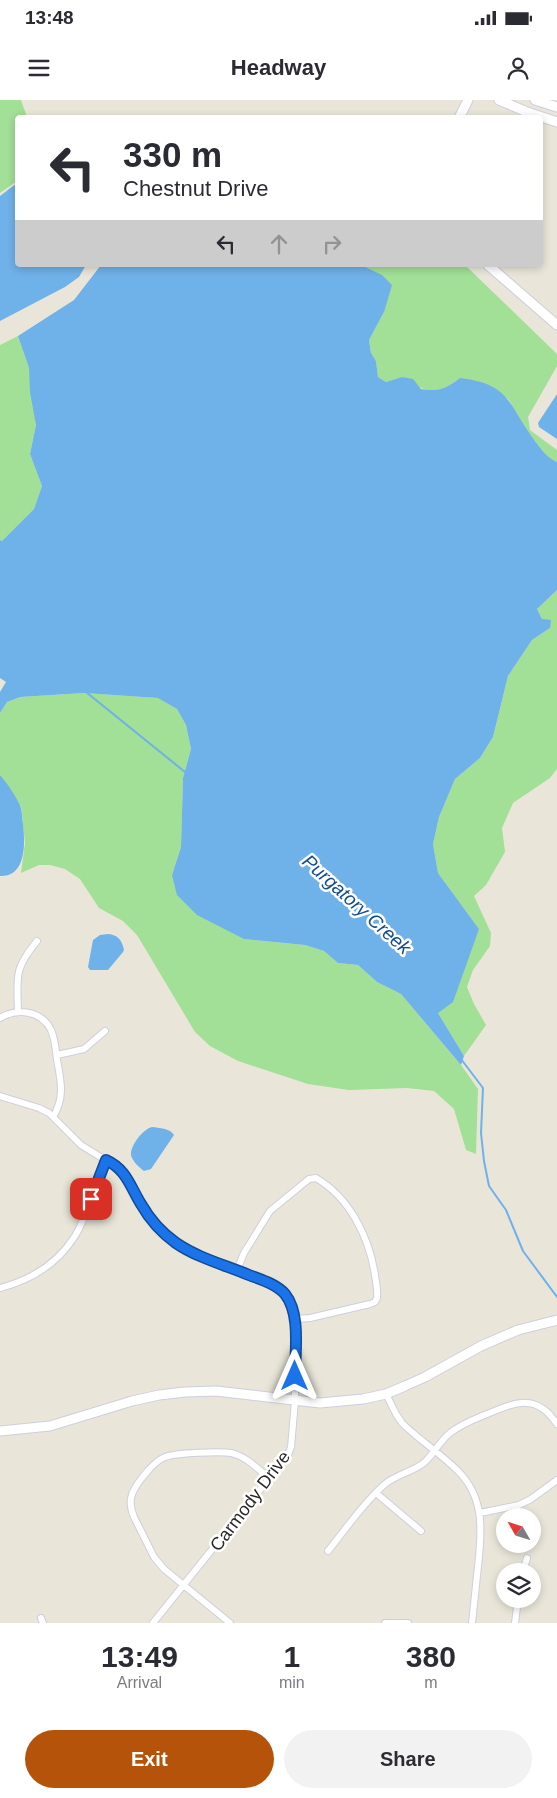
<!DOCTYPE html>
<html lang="en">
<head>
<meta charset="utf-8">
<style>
  :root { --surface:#fff; --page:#f2f2f3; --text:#2b2b33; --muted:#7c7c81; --accent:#b45309 }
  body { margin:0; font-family:Helvetica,sans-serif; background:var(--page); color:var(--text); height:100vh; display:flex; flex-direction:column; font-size:19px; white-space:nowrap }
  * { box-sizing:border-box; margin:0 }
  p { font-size:16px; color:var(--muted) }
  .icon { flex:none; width:28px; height:28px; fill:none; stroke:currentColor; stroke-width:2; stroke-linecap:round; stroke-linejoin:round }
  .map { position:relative; height:1523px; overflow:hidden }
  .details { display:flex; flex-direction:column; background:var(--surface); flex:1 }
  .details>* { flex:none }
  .top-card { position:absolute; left:15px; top:15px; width:528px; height:152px; border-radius:5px; box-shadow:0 2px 8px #0003; background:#fff; color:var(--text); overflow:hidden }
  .needle { width:32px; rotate:309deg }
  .tools { position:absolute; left:496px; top:1408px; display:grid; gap:10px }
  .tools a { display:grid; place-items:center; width:45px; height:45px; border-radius:50%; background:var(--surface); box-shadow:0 2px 8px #0003; font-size:25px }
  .pin { position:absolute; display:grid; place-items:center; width:42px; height:42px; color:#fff; margin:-21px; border-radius:10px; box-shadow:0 2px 8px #0006 }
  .me { position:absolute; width:55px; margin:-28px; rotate:0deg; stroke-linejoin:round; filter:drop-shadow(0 0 4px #0008) }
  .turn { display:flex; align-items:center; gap:18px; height:105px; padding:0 25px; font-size:22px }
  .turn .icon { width:65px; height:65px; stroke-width:2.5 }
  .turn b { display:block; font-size:35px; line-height:42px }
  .lanes { display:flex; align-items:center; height:48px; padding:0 25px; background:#0003; justify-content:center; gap:25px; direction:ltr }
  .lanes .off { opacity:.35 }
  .eta { display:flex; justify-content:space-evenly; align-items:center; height:85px; text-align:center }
  .eta b { font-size:30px; font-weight:700; line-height:35px }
  .button { display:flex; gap:10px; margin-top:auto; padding:10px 25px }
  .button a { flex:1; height:58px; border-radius:30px; background:var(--accent); color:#fff; font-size:20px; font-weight:700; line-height:58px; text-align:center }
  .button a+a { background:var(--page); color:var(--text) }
  .status { display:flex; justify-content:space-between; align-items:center; height:35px; padding:0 25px; background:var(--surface); direction:ltr }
  .status svg { height:14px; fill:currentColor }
  header { display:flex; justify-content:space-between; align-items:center; height:65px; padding:0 25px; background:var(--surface); font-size:22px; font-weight:700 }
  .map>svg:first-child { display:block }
  .green { fill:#a2df97 }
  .water { fill:#6fb1e9 }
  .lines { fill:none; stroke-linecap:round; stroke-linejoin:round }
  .stream { stroke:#6fb1e9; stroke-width:2 }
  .street-casing { stroke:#cecee0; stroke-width:8 }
  .secondary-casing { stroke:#cecee0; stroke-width:11 }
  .street { stroke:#fff; stroke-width:6 }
  .secondary { stroke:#fff; stroke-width:9 }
  .route-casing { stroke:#114b97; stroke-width:12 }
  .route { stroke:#1a73e8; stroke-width:9 }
  .labels { text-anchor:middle; stroke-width:5; stroke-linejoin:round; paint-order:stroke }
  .street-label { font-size:18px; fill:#272727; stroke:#fff }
  .water-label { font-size:19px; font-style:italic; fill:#124d90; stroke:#fff }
</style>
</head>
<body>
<div class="status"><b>13:48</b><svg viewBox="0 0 49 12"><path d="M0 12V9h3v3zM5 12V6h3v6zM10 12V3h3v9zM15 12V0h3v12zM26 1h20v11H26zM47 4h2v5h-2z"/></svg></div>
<header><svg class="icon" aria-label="menu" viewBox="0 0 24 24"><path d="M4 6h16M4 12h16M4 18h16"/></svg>Headway<svg class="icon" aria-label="person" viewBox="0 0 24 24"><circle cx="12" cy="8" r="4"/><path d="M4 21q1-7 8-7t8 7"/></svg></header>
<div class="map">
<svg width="557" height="1523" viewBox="0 0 557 1523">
  <rect width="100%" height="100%" fill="#e9e6d9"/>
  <!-- green -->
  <path class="green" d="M 0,0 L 21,0 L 27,17 L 18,18 L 17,81 L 0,93 Z
    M 364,165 L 465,165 L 557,254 L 557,266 L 528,317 L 530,330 L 557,350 L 557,362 L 548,358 L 529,333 L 508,299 L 460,278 C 435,297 427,293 402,277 L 386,282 L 378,277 L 376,261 L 371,253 L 369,240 L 384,212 L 363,166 Z
    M 18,236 L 29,268 L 36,325 L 30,354 L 42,386 L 34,409 L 2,441 L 0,440 L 0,245 Z
    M 557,490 L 557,669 L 550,678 L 513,703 L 502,728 L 505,752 L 486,785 L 474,796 L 491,833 L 490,846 L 473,870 L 467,887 L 474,904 L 486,925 L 464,956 L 438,913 L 479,829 L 438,773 L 433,744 L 439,717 L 455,679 L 480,658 L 493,637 L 508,576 L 532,540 L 550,528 L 542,519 L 537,509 Z
    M 84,593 L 159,598 L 177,609 L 186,625 L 191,649 L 183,678 L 181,747 L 172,775 L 244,839 L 305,845 L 324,851 L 338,863 L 358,865 L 377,882 L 401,894 L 461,965 L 478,989 L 476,1054 L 466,1050 L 454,1009 L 434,991 L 407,988 L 349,990 L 308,984 L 238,961 L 210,946 L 195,932 L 137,835 L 123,821 L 99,808 L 80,779 L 65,769 L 50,765 L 39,765 L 21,773 L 25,743 L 21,706 L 0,675 L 0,613 L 7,602 L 20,597 Z"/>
  <!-- water -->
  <path class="water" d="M 17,83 L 18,165 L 86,165 L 79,177 L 65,187 L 0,221 L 0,96 Z
    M 101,165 L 363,166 L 382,175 L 392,185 L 384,212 L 369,240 L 371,253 L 376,261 L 378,277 L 386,282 L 402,277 L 413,279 L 421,289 C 439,292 445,289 460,278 C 511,284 508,305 535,341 C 542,350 547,358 557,362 L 557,490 L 537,509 L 542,519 L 551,520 L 550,528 L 532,540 L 508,576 L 493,637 L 480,658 L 455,679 L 439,717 L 433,744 L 438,773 L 479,829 L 453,902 L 438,913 L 464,956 L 461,965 L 401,894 L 377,882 L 358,865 L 338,863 L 324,851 L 305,845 L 244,839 L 197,815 L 177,795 L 172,775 L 181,747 L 183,678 L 191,649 L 186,625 L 177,609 L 158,598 L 84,593 L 20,597 L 7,602 L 0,613 L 0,592 L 6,582 L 0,578 L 0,440 L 2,441 L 34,409 L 42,386 L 30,354 L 36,325 L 30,292 L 29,268 L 18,236 L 74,200 Z
    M 557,294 L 557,339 L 539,327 L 538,323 Z
    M 0,675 C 7,683 15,695 20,705 C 22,710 22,718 23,724 C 25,742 27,777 0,776 Z
    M 108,834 C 118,835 122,840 124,850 L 123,852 L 108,870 L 90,870 L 88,867 L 93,840 L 100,835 Z
    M 152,1027 C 159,1028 170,1028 174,1035 L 151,1069 L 144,1071 C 140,1068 132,1061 131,1055 C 130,1046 143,1029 152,1027 Z"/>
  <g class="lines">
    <!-- stream -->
    <path class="stream" d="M 86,592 L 185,672
      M 461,959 L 483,988 L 481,1033 L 484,1061 L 489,1086 L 506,1110 L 523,1151 L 557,1197"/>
    <defs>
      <path id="street" d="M 18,911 C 17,876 14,869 37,841
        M 0,918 C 17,908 41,910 51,930 C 55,939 56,950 57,960 C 61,981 65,998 53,1017
        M 57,955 L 84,949 L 105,931
        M 0,996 L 39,1008 L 49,1013 L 81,1045 L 120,1069 L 128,1078 L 140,1103 L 150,1117 L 176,1142 L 203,1157 L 277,1187 L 291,1202 L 295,1212 L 295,1301 L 291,1347 L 288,1355 L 153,1523
        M 237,1170 L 244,1153 L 270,1111 L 309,1079 L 316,1078 C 350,1098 369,1137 375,1175 C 376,1183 378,1190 377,1198 L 375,1202 L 370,1204 L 310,1218 L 296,1219
        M 0,1188 C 31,1180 58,1163 75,1136 C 84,1122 88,1105 94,1089 C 98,1079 102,1070 106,1060
        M 386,1294 L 396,1314 L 402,1323 C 419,1340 440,1353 457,1370 C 485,1397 482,1431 478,1466 C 476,1485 474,1504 472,1523
        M 376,1393 L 421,1431
        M 480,1413 L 519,1405 L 531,1399 L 557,1380
        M 328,1451 C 345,1430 364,1402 385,1384 C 397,1374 413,1372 425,1362 C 434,1353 440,1341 450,1333 C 461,1324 475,1319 487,1314 C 516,1302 537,1293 557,1324
        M 523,1471 L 527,1458
        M 41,1518 L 43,1523
        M 230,1523 L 164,1469 L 154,1457 L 134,1417 C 131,1410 130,1405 131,1398 C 133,1386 154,1361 165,1357 C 175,1353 221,1351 231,1353 C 246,1356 259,1370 270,1379
        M 385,1523 L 408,1523
        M 515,1523 L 518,1499"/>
      <path id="secondary" d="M 499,0 L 527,12 L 557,22
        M 535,0 L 557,7
        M 459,18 L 468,0
        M 488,165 L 557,225
        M 0,1331 L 50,1326 L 132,1301 L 159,1295 L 185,1292 L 216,1291 L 320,1303 L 363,1299 L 386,1294 L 405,1286 L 425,1277 L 481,1246 L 518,1230 L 557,1220"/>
    </defs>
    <!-- street casing -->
    <use href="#street" class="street-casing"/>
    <!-- secondary casing -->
    <use href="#secondary" class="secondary-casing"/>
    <!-- street -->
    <use href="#street" class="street"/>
    <!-- secondary -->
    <use href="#secondary" class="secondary"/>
  </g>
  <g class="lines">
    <defs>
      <path id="route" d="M 91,1099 L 106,1060 C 126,1069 130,1086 141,1104 C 149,1118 162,1133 176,1143 C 198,1158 225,1165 249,1175 C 262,1180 276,1184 285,1194 C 301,1214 295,1251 295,1276"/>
    </defs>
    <!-- route casing -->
    <use href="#route" class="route-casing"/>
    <!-- route -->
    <use href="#route" class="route"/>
  </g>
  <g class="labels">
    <!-- street labels -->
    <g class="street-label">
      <text transform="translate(250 1401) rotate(-53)" y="6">Carmody Drive</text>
    </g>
    <!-- water labels -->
    <g class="water-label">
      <text transform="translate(357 804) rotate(42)" y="7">Purgatory Creek</text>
    </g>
  </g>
</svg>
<div class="tools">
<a><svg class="needle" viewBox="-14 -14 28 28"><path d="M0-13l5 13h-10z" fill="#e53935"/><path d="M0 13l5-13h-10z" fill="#7c7c81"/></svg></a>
<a><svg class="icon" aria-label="layers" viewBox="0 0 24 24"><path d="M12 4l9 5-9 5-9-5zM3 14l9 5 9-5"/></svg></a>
</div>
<div class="pin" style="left:91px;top:1099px;background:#d93025"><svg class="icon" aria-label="arrive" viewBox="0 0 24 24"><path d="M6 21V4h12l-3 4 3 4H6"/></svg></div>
<svg class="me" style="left:295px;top:1276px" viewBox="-20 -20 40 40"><path d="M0-17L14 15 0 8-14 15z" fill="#1a73e8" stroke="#fff" stroke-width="4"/></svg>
<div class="top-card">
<div class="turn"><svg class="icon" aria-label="left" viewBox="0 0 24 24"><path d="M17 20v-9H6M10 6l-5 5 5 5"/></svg><div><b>330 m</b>Chestnut Drive</div></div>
<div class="lanes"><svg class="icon" aria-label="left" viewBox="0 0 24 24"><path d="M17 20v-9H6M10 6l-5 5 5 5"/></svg><svg class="icon off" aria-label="ahead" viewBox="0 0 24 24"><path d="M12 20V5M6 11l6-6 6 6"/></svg><svg class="icon off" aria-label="right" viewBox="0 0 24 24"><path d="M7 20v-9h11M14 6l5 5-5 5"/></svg></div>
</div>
</div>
<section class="details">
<div class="eta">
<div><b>13:49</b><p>Arrival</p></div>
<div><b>1</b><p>min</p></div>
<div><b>380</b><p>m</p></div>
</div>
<div class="button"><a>Exit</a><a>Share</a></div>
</section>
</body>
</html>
